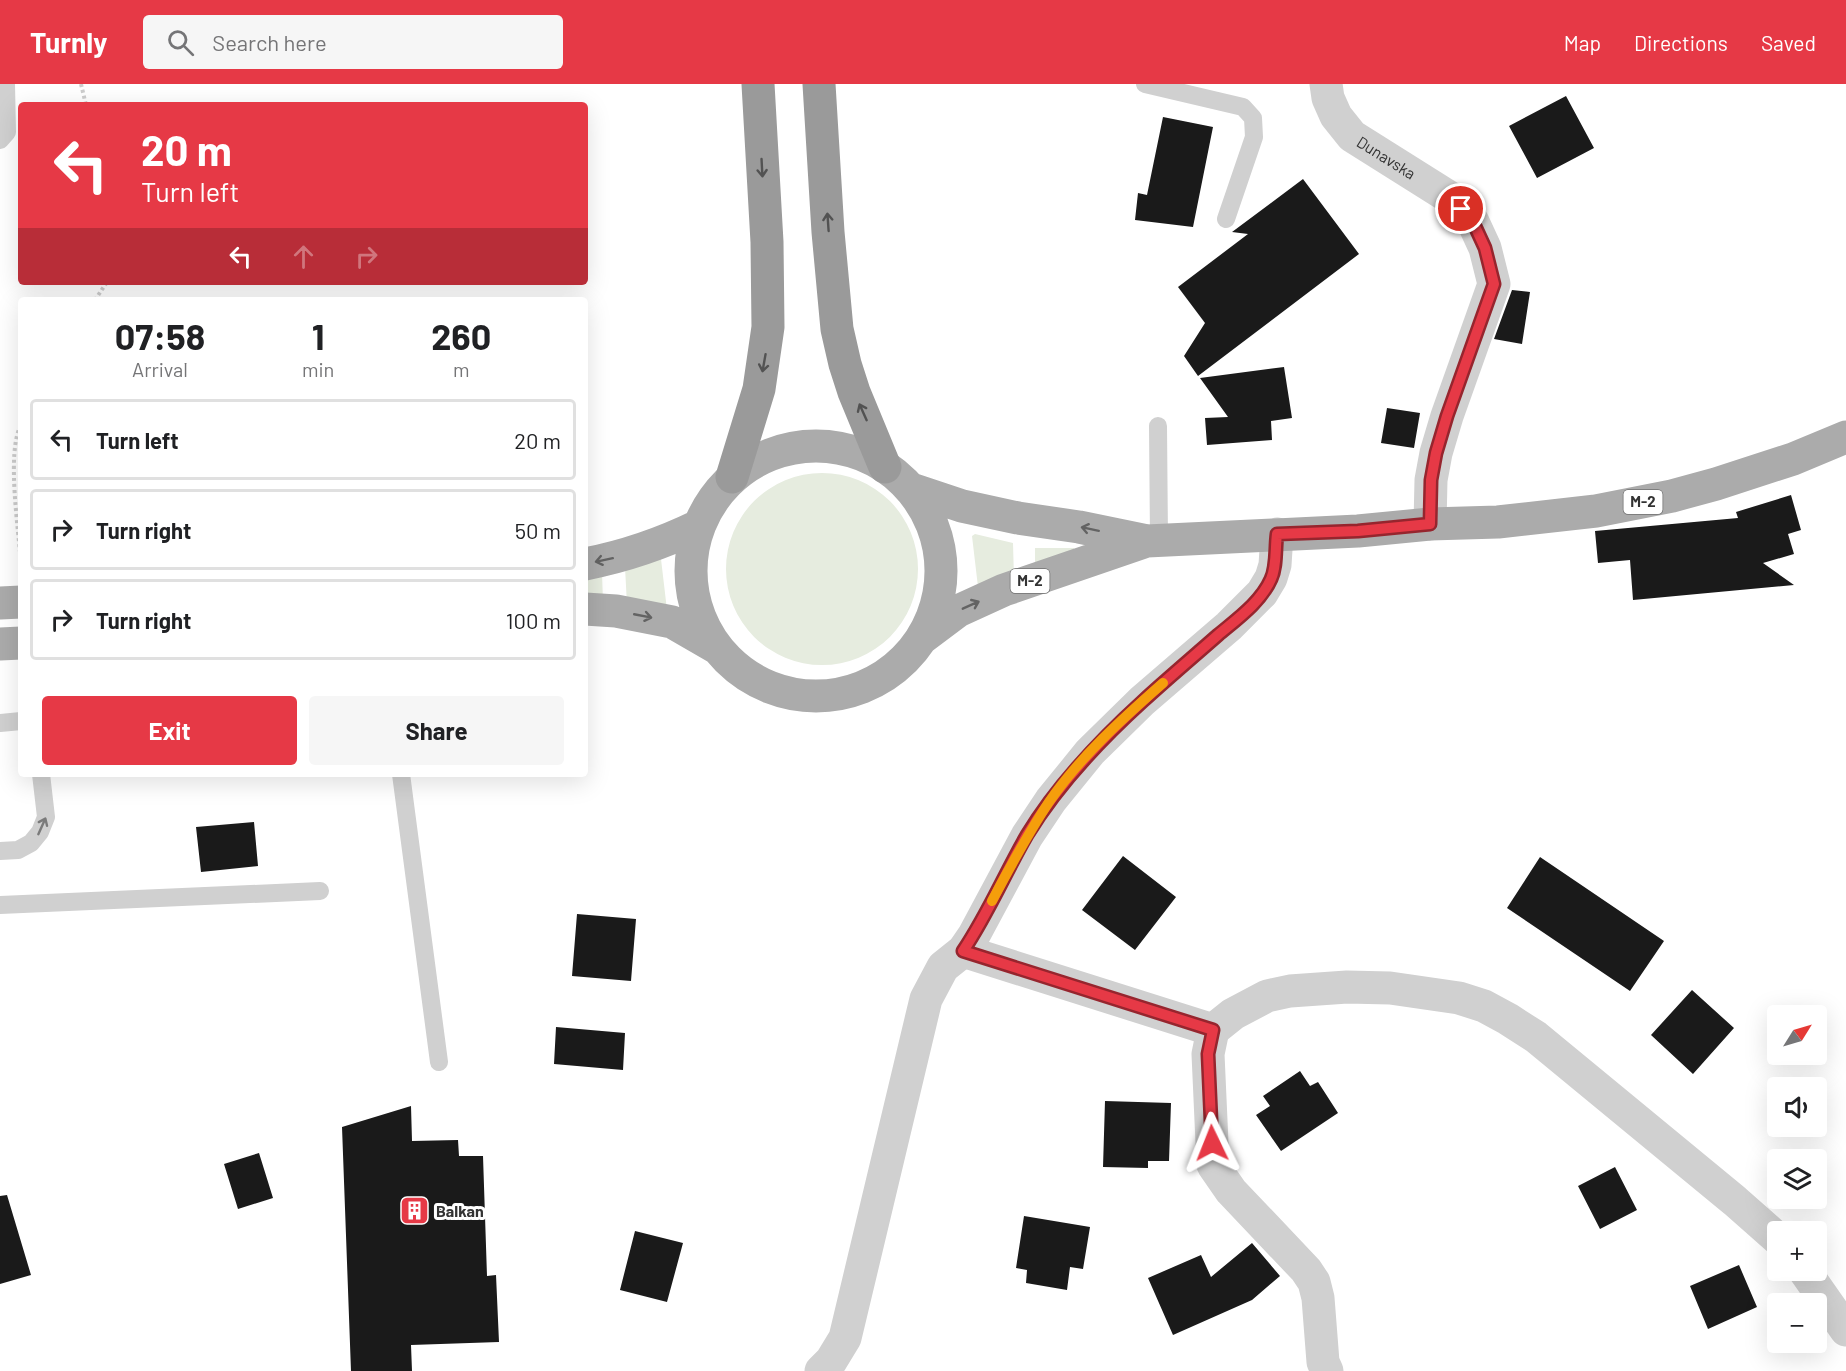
<!DOCTYPE html>
<html lang="en">
<head>
<meta charset="utf-8">
<style>
  :root { --surface:#fff; --page:#f6f6f6; --text:#202124; --muted:#757577; --line:#e0e0e0; --accent:#e63946 }
  body { margin:0; font-family:Barlow,sans-serif; background:var(--page); color:var(--text); height:100vh; display:flex; flex-direction:column; font-size:22px; white-space:nowrap }
  * { box-sizing:border-box; margin:0 }
  p { font-size:20px; color:var(--muted) }
  .icon { flex:none; width:33px; height:33px; fill:none; stroke:currentColor; stroke-width:2; stroke-linecap:round; stroke-linejoin:round }
  .map { position:relative; flex:1; overflow:hidden }
  .sheet { position:absolute; left:18px; top:213px; width:570px; height:480px; display:flex; flex-direction:column; background:var(--surface); border-radius:6px; box-shadow:0 6px 24px #0002 }
  .sheet>* { flex:none }
  .guide { position:absolute; left:18px; top:18px; width:570px; height:183px; border-radius:6px; box-shadow:0 6px 24px #0002; background:#e63946; color:#fff; overflow:hidden }
  .needle { width:39px; rotate:53deg }
  .buttons { position:absolute; left:1767px; top:921px; display:grid; gap:12px }
  .buttons a { display:grid; place-items:center; width:60px; height:60px; border-radius:6px; background:var(--surface); box-shadow:0 6px 24px #0002; font-size:30px }
  .pin { position:absolute; display:grid; place-items:center; width:51px; height:51px; color:#fff; margin:-26px; border:3px solid #fff; border-radius:50%; box-shadow:0 2px 6px #0007 }
  .me { position:absolute; width:66px; margin:-33px; rotate:358deg; stroke-linejoin:round; filter:drop-shadow(0 0 4px #0008) }
  .turn { display:flex; align-items:center; gap:21px; height:126px; padding:0 24px; font-size:27px }
  .turn .icon { width:78px; height:78px; stroke-width:2.5 }
  .turn b { display:block; font-size:42px; line-height:51px }
  .lanes { display:flex; align-items:center; height:57px; padding:0 24px; background:#0003; justify-content:center; gap:30px; direction:ltr }
  .lanes .off { opacity:.35 }
  .eta { display:flex; justify-content:space-evenly; align-items:center; height:102px; text-align:center }
  .eta b { font-size:36px; font-weight:700; line-height:42px }
  .primary-button { display:flex; gap:12px; margin-top:auto; padding:12px 24px }
  .primary-button a { flex:1; height:69px; border-radius:6px; background:var(--accent); color:#fff; font-size:24px; font-weight:700; line-height:69px; text-align:center }
  .primary-button a+a { background:var(--page); color:var(--text) }
  ul { padding:0; list-style:none }
  li { display:flex; align-items:center; gap:18px; height:81px; margin:0 12px 9px; padding:0 12px; border:3px solid var(--line); border-radius:6px }
  li div { flex:1 }
  li b { display:block; font-size:22px }
  li em { font-style:normal }
  header { display:flex; align-items:center; gap:36px; box-sizing:border-box; height:84px; padding:0 30px; background:var(--accent); color:#fff }
  header strong { font-size:28px }
  nav { display:flex; gap:33px; margin-inline-start:auto; font-size:21px }
  .search { width:420px; height:54px; background:var(--page); display:flex; align-items:center; gap:15px; box-sizing:border-box; padding:0 21px; border-radius:6px; color:var(--muted); font-size:22px }
  .map>svg:first-child { display:block }
  .green { fill:#e6ecdf }
  .building { fill:#1a1a1a }
  .lines { fill:none; stroke-linecap:round; stroke-linejoin:round }
  .path { stroke:#cdcdcd; stroke-width:4; stroke-dasharray:3 3; stroke-linecap:butt }
  .service { stroke:#d0d0d0; stroke-width:18 }
  .minor { stroke:#d0d0d0; stroke-width:33 }
  .primary { stroke:#ababab; stroke-width:33 }
  .motorway { stroke:#9a9a9a; stroke-width:33 }
  .oneway { stroke:#525252 }
  .oneway2 { stroke:#636363 }
  .oneway3 { stroke:#7a7a7a }
  .route-casing { stroke:#96252e; stroke-width:15 }
  .route { stroke:#e63946; stroke-width:10 }
  .slow { stroke:#f59e0b; stroke-width:10 }
  .labels { text-anchor:middle; stroke-width:6; stroke-linejoin:round; paint-order:stroke }
  .shield { fill:#fff; stroke:#707070; stroke-width:1.5 }
  .shield-label { font-size:15px; font-weight:bold; fill:#333 }
  .street-label { font-size:16px; fill:#333; stroke:#fff }
  .poi-label { font-size:16px; font-weight:bold; fill:#333; stroke:#fff; text-anchor:start }
</style>
</head>
<body>
<header>
<strong>Turnly</strong>
<div class="search"><svg class="icon" aria-label="search" viewBox="0 0 24 24"><circle cx="10" cy="10" r="6"/><path d="M15 15l6 6"/></svg>Search here</div>
<nav><a>Map</a><a>Directions</a><a>Saved</a></nav>
</header>
<div class="map">
<svg width="1846" height="1287" viewBox="0 0 1846 1287">
  <rect width="100%" height="100%" fill="#fff"/>
  <!-- green -->
  <path class="green" d="M726 485a96 96 0 1 1 192 0a96 96 0 1 1-192 0Z
    M 975,450 L 1013,459 L 1014,495 L 978,503 L 972,452 Z
    M 1035,464 L 1074,464 L 1076,481 L 1035,489 Z
    M 661,475 L 667,526 L 627,521 L 625,483 Z
    M 602,488 L 603,518 L 585,517 L 585,491 Z"/>
  <!-- building -->
  <path class="building" d="M 1566,12 L 1594,64 L 1537,94 L 1509,42 Z
    M 1163,33 L 1213,43 L 1193,143 L 1135,136 L 1138,109 L 1147,111 Z
    M 1303,95 L 1359,170 L 1198,292 L 1184,272 L 1205,239 L 1178,203 L 1248,150 L 1232,148 Z
    M 1512,206 L 1530,208 L 1522,260 L 1494,255 Z
    M 1284,283 L 1292,334 L 1271,337 L 1272,356 L 1207,361 L 1205,334 L 1228,333 L 1200,294 Z
    M 1387,324 L 1420,329 L 1414,364 L 1381,359 Z
    M 1791,411 L 1801,446 L 1788,450 L 1794,470 L 1763,479 L 1794,501 L 1633,516 L 1630,476 L 1598,479 L 1595,447 L 1738,434 L 1736,428 Z
    M 254,738 L 258,782 L 201,788 L 196,743 Z
    M 1123,772 L 1176,813 L 1135,866 L 1082,826 Z
    M 1540,773 L 1664,857 L 1630,907 L 1507,824 Z
    M 577,830 L 636,835 L 631,897 L 572,892 Z
    M 1692,906 L 1734,944 L 1693,990 L 1651,951 Z
    M 556,943 L 625,949 L 623,986 L 554,980 Z
    M 1300,987 L 1310,1002 L 1318,998 L 1338,1029 L 1281,1067 L 1256,1031 L 1270,1022 L 1263,1012 Z
    M 1105,1017 L 1171,1019 L 1169,1077 L 1148,1077 L 1148,1084 L 1103,1083 Z
    M 411,1022 L 412,1057 L 458,1056 L 459,1072 L 483,1072 L 487,1192 L 496,1191 L 499,1258 L 411,1261 L 412,1287 L 351,1287 L 342,1043 Z
    M 259,1069 L 273,1114 L 238,1125 L 224,1080 Z
    M 1615,1083 L 1637,1126 L 1600,1145 L 1578,1102 Z
    M 7,1111 L 31,1191 L 0,1200 L 0,1112 Z
    M 1024,1132 L 1090,1143 L 1083,1185 L 1070,1183 L 1067,1206 L 1026,1199 L 1027,1186 L 1016,1184 Z
    M 635,1147 L 683,1159 L 667,1218 L 620,1206 Z
    M 1252,1159 L 1280,1192 L 1252,1216 L 1173,1251 L 1148,1194 L 1201,1171 L 1211,1193 Z
    M 1739,1181 L 1757,1223 L 1708,1245 L 1690,1202 Z"/>
  <g class="lines">
    <!-- path -->
    <path class="path" d="M 81,0 L 86,21
      M 95,216 L 107,198
      M 21,341 C 6,368 19,447 21,481"/>
    <!-- service -->
    <path class="service" d="M 1145,0 L 1243,23 L 1253,34 L 1254,53 L 1226,135
      M 0,56 L 7,48 L 6,0
      M 1158,342 L 1159,455
      M 0,639 L 21,637
      M 401,690 L 439,978
      M 0,767 L 18,766 L 31,759 L 40,748 L 46,733 L 41,690
      M 0,821 L 320,807"/>
    <!-- minor -->
    <g class="minor">
      <path id="s1" d="M 1326,0 L 1328,14 L 1336,32 L 1352,52 L 1449,113 L 1473,138 L 1485,164 L 1494,200 L 1447,332 L 1436,369 L 1431,396 L 1430,440"/>
      <path d="M 963,867 L 1213,946 L 1233,930 L 1267,912 L 1290,907 L 1347,903 L 1390,904 L 1459,914 L 1484,922 L 1508,935 L 1536,953 L 1735,1117 L 1778,1155"/>
      <path d="M 1213,946 L 1208,970 L 1213,1081 L 1231,1107 L 1306,1186 L 1314,1198 L 1318,1214 L 1323,1278 L 1327,1287"/>
      <path d="M 1804,1186 L 1846,1246"/>
      <path d="M 821,1287 L 831,1277 L 845,1254 L 926,915 L 943,883 L 963,867 L 974,851 L 1027,752 L 1051,716 L 1090,668 L 1142,617 L 1229,542 L 1262,509 L 1271,494 L 1275,481 L 1277,450"/>
    </g>
    <!-- primary -->
    <path class="primary" d="M691 487a125 125 0 1 1 250 0a125 125 0 1 1-250 0Z
      M 911,405 L 962,422 L 1018,434 L 1079,443 L 1147,457
      M 585,480 C 626,472 661,460 698,442
      M 0,519 L 21,518
      M 585,525 L 616,527 L 672,538 L 717,564
      M 922,554 L 958,527 L 1004,506 L 1147,457 L 1358,447 L 1430,440 L 1498,438 L 1596,427 L 1672,412 L 1716,400 L 1793,375 L 1846,353
      M 0,560 L 21,559"/>
    <!-- motorway -->
    <path class="motorway" d="M 819,0 L 828,148 L 837,245 L 845,280 L 854,308 L 885,383
      M 732,393 L 759,305 L 768,243 L 767,158 L 758,0"/>
  </g>
  <!-- one-way arrows -->
  <defs><path id="oneway-shaft" d="M-6 0H5M1.5-3L5.5 0L1.5 3" fill="none" stroke-width="1.6" stroke-linecap="round" stroke-linejoin="round" transform="scale(1.5)"/></defs>
  <g class="oneway">
    <use href="#oneway-shaft" transform="translate(762 84) rotate(87)"/>
    <use href="#oneway-shaft" transform="translate(828 138) rotate(-94)"/>
    <use href="#oneway-shaft" transform="translate(764 279) rotate(100)"/>
    <use href="#oneway-shaft" transform="translate(863 328) rotate(-114)"/>
  </g>
  <g class="oneway2">
    <use href="#oneway-shaft" transform="translate(1090 445) rotate(-168)"/>
    <use href="#oneway-shaft" transform="translate(604 476) rotate(168)"/>
    <use href="#oneway-shaft" transform="translate(971 521) rotate(-24)"/>
    <use href="#oneway-shaft" transform="translate(643 532) rotate(11)"/>
  </g>
  <use class="oneway3" href="#oneway-shaft" transform="translate(42 742) rotate(-66)"/>
  <g class="lines">
    <defs>
      <path id="route" d="M 1212,1059 L 1208,970 L 1213,946 L 963,867 C 988,830 1005,789 1027,751 C 1058,700 1099,657 1143,617 C 1167,595 1193,573 1218,551 C 1237,535 1261,518 1271,495 C 1277,482 1275,465 1277,450 L 1358,447 L 1430,440 L 1431,396 L 1436,369 L 1447,332 L 1494,200 L 1485,164 L 1473,138 L 1461,125"/>
    </defs>
    <!-- route casing -->
    <use href="#route" class="route-casing"/>
    <!-- route -->
    <use href="#route" class="route"/>
    <!-- slow -->
    <path class="slow" d="M 992,817 C 1010,783 1028,749 1049,718 C 1080,673 1122,635 1163,599"/>
  </g>
  <!-- icons -->
  <defs>
    <symbol id="building-square" viewBox="-11 -11 22 22"><rect x="-9" y="-9" width="18" height="18" rx="4" fill="#e63946" stroke="#fff"/><path d="M-4-6H4V6H1V3H-1V6H-4ZM-2.5-4.3h1.7v1.8h-1.7ZM.8-4.3h1.7v1.8H.8ZM-2.5-1h1.7V.8h-1.7ZM.8-1h1.7V.8H.8Z" fill="#fff"/></symbol>
  </defs>
  <g fill-rule="evenodd">
    <use href="#building-square" x="398" y="1110" width="33" height="33"/>
  </g>
  <g class="labels">
    <!-- shield labels -->
    <g class="shield">
      <rect x="1623.5" y="406" width="39" height="24" rx="4.5"/>
      <rect x="1010.5" y="485" width="39" height="24" rx="4.5"/>
    </g>
    <g class="shield-label">
      <text x="1643" y="423">M-2</text>
      <text x="1030" y="502">M-2</text>
    </g>
    <!-- street labels -->
    <g class="street-label">
      <text dy="6" stroke="none"><textPath href="#s1" startOffset="100">Dunavska</textPath></text>
    </g>
    <!-- poi labels -->
    <g class="poi-label">
      <text x="436" y="1133">Balkan</text>
    </g>
  </g>
</svg>
<div class="buttons">
<a><svg class="needle" viewBox="-14 -14 28 28"><path d="M0-13l5 13h-10z" fill="#e53935"/><path d="M0 13l5-13h-10z" fill="#757577"/></svg></a>
<a><svg class="icon" aria-label="sound" viewBox="0 0 24 24"><path d="M4 9h4l5-4v14l-5-4H4zM17 9q2 3 0 6"/></svg></a>
<a><svg class="icon" aria-label="layers" viewBox="0 0 24 24"><path d="M12 4l9 5-9 5-9-5zM3 14l9 5 9-5"/></svg></a>
<a>+</a>
<a>−</a>
</div>
<div class="pin" style="left:1461px;top:125px;background:#d93025"><svg class="icon" aria-label="arrive" viewBox="0 0 24 24"><path d="M6 21V4h12l-3 4 3 4H6"/></svg></div>
<svg class="me" style="left:1212px;top:1059px" viewBox="-20 -20 40 40"><path d="M0-17L14 15 0 8-14 15z" fill="#e63946" stroke="#fff" stroke-width="4"/></svg>
<div class="guide">
<div class="turn"><svg class="icon" aria-label="left" viewBox="0 0 24 24"><path d="M17 20v-9H6M10 6l-5 5 5 5"/></svg><div><b>20 m</b>Turn left</div></div>
<div class="lanes"><svg class="icon" aria-label="left" viewBox="0 0 24 24"><path d="M17 20v-9H6M10 6l-5 5 5 5"/></svg><svg class="icon off" aria-label="ahead" viewBox="0 0 24 24"><path d="M12 20V5M6 11l6-6 6 6"/></svg><svg class="icon off" aria-label="right" viewBox="0 0 24 24"><path d="M7 20v-9h11M14 6l5 5-5 5"/></svg></div>
</div>
<section class="sheet">
<div class="eta">
<div><b>07:58</b><p>Arrival</p></div>
<div><b>1</b><p>min</p></div>
<div><b>260</b><p>m</p></div>
</div>
<ul>
<li><svg class="icon" aria-label="left" viewBox="0 0 24 24"><path d="M17 20v-9H6M10 6l-5 5 5 5"/></svg><div><b>Turn left</b></div><em>20 m</em></li>
<li><svg class="icon" aria-label="right" viewBox="0 0 24 24"><path d="M7 20v-9h11M14 6l5 5-5 5"/></svg><div><b>Turn right</b></div><em>50 m</em></li>
<li><svg class="icon" aria-label="right" viewBox="0 0 24 24"><path d="M7 20v-9h11M14 6l5 5-5 5"/></svg><div><b>Turn right</b></div><em>100 m</em></li>
</ul>
<div class="primary-button"><a>Exit</a><a>Share</a></div>
</section>
</div>
</body>
</html>
